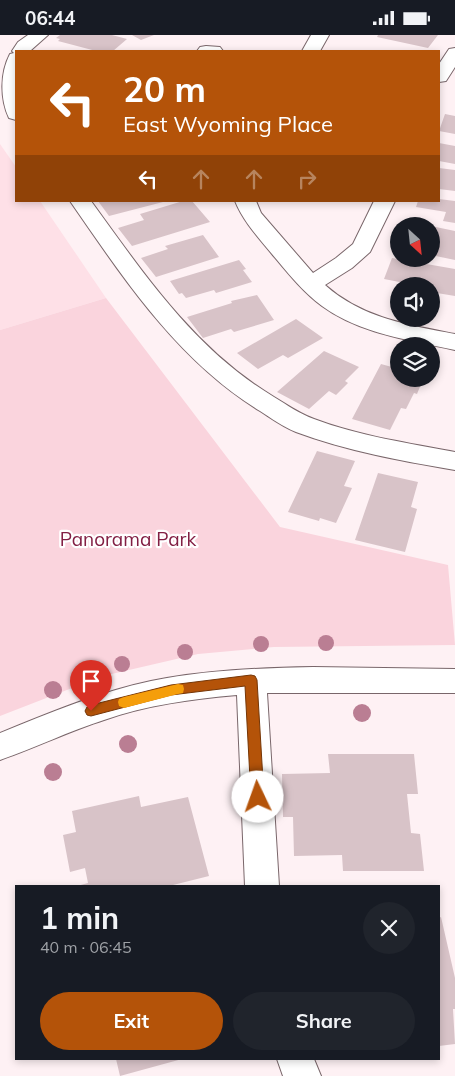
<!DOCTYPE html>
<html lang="en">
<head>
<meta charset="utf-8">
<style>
  :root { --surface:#171b24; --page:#20242c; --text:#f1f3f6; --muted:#9ea1a6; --accent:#b45309 }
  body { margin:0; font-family:Mulish,sans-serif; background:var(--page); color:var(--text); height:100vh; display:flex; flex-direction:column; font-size:19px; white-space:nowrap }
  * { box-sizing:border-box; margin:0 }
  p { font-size:16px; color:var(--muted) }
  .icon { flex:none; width:28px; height:28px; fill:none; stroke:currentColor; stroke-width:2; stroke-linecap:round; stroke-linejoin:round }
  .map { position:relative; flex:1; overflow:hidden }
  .side { position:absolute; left:15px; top:850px; width:425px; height:175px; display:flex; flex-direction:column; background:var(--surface); border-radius:0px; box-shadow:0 2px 8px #0003 }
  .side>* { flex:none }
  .guide { position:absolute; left:15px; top:15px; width:425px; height:152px; border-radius:0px; box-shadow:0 2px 8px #0003; background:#b45309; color:#fff; overflow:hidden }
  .needle { width:32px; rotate:153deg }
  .controls { position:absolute; left:390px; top:182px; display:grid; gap:10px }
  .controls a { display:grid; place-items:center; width:50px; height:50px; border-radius:50%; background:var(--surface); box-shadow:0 2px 8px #0003; font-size:25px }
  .pin { position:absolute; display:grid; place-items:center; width:42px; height:42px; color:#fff; margin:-51px -21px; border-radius:50% 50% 50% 0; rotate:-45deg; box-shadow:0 0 5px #0007 }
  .pin .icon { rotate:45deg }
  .me { position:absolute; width:55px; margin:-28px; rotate:357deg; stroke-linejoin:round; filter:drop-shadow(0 0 4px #0008) }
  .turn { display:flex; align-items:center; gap:18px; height:105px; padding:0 25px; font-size:22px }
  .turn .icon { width:65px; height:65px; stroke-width:2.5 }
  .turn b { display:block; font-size:35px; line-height:42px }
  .lanes { display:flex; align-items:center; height:48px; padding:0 25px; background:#0003; justify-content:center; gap:25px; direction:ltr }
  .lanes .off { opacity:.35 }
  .round { display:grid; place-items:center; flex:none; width:52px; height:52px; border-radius:26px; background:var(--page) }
  .headline { display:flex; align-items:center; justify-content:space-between; height:85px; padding:0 25px }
  h1 { font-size:30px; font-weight:700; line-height:38px }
  .action { display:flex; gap:10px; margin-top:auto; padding:10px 25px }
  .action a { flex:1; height:58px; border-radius:30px; background:var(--accent); color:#fff; font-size:20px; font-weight:700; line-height:58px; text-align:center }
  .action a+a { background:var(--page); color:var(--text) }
  .status { display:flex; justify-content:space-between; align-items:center; height:35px; padding:0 25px; background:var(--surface); direction:ltr }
  .status svg { height:14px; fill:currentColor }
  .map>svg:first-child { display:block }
  .built { fill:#fee0e7 }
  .green { fill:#fad4dd }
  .building { fill:#d8c3c8 }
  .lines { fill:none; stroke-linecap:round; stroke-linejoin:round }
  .minor-casing { stroke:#79666a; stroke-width:2 }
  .minor { fill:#fff; fill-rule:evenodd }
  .tree { fill:#ba7e93 }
  .route { fill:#b45309; stroke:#753606 }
  .slow { fill:#f59e0b }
  .labels { text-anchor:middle; stroke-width:4.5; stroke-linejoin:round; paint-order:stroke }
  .park-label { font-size:19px; fill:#821f44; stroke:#fff }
</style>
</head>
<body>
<div class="status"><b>06:44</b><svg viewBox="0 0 49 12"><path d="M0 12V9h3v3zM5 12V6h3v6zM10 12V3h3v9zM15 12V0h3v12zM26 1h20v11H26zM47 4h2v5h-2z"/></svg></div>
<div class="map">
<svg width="455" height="1041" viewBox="0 0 455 1041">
  <rect width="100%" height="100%" fill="#fef1f4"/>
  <!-- built -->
  <path class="built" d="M 0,109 L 16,132 L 16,166 L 40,166 L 106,263 L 0,295 Z"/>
  <!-- green -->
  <path class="green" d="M 106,263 L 280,492 L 448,530 L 455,610 L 274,612 L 198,619 L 103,641 L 0,681 L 0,295 Z"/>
  <!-- building -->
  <path class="building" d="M 60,0 L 112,0 L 127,4 L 113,16 L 96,16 L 58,6 L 60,4 L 56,3 Z
    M 132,0 L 154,0 L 141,5 Z
    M 378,0 L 438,0 L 428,13 L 377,2 Z
    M 445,79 L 455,81 L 455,99 L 439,96 Z
    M 439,108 L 455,111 L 455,129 L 439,126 Z
    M 439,133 L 455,135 L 455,156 L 439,154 Z
    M 439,164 L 455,166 L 455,188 L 443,186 L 446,177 L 416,172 L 418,166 L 439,166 Z
    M 98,166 L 163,166 L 163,167 L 109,181 Z
    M 183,166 L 192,166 L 210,187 L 132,211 L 118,193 L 144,185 L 140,179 Z
    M 406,186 L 428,190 L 428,191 L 403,191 Z
    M 431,191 L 455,196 L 455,225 L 431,220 Z
    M 203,200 L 219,222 L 156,242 L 141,223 L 168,214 L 165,211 Z
    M 392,223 L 455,234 L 455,261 L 431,257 L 431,251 L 415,251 L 415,250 L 384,244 Z
    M 239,225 L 246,234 L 243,235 L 252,247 L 216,258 L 214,255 L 186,263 L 182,258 L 179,259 L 170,246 Z
    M 257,260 L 274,285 L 234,297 L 231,294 L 203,303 L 187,282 L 232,268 L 231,266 Z
    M 296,284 L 323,303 L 288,323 L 283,320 L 258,334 L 237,318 Z
    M 324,316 L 359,332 L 345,346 L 348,348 L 336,360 L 329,356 L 309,374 L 277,357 Z
    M 381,329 L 399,334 L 399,344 L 423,344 L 417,359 L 414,358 L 406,374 L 401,373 L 390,395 L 352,384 Z
    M 317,416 L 355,426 L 344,451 L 352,453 L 336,488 L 320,483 L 319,486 L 288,477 Z
    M 378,438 L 418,447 L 411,472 L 417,474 L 405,517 L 355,505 Z
    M 328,719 L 414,719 L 418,759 L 407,759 L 411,798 L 420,799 L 424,836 L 343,836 L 342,820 L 294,821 L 293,782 L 283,782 L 282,739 L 330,738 Z
    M 139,761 L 141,772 L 188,762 L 209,841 L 169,851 L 77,851 L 88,848 L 85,833 L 70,837 L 63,800 L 76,797 L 72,776 Z
    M 441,882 L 455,943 L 455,974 L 453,974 L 455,1009 L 439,1011 L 439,883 Z
    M 116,1024 L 182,1024 L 120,1041 Z"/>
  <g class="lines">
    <defs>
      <path id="minor" d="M 28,0 L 48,0 L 30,16 L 16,16 L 16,85 L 9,83 C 0,64 0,38 10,19 L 14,18 L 12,16 L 18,7 Z
        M 311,0 L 329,0 L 320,16 L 302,16 Z
        M 206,11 L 220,12 L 223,16 L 197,16 L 200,12 Z
        M 455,13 L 455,32 L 446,46 L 439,47 L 439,29 L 449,14 Z
        M 70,166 L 91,166 C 144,239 195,315 274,362 C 287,370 300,379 314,384 C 359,401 408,408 455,417 L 455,435 C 402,426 347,416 296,397 C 283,392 271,383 260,376 C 178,326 124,244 70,166 Z
        M 235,166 L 256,166 L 261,178 L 313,238 L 336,223 L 353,209 L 374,166 L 395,166 L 370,217 L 352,233 L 325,250 C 362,283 408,290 455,299 L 455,315 C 410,305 360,299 322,271 C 303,257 287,237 272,219 C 258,202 243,186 235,166 Z
        M 313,632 L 455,634 L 455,658 L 267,658 L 279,851 L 245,851 L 237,660 C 192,664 147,670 104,685 C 69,696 35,713 0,725 L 0,698 C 49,678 99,657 151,646 C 205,635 259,633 313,632 Z
        M 277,1024 L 314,1024 L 321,1041 L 283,1041 Z"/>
    </defs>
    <!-- minor casing -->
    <use href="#minor" class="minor-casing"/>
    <!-- minor -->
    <use href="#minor" class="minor"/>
  </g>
  <!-- trees -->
  <g class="tree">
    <circle cx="326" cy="608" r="8"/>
    <circle cx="261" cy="609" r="8"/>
    <circle cx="185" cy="617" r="8"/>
    <circle cx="122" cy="629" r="8"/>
    <circle cx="53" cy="655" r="9"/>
    <circle cx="362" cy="678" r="9"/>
    <circle cx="128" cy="709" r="9"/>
    <circle cx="53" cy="737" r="9"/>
  </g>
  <!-- route -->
  <path class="route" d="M 251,640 L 255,641 L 257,645 L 264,762 L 262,766 L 258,768 L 253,766 L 251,762 L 245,651 L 171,660 L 91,681 L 87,680 L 85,676 L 87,672 L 91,670 L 171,650 Z"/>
  <!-- slow -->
  <path class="slow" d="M 178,649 L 183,650 L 184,654 L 183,658 L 178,659 L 124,673 L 119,671 L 118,667 L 119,664 L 124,662 Z"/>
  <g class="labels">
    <!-- park labels -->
    <g class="park-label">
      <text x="128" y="511">Panorama Park</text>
    </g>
  </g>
</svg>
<div class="controls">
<a><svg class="needle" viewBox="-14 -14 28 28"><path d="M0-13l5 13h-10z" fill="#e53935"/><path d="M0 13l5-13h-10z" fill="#9ea1a6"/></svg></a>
<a><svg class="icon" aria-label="sound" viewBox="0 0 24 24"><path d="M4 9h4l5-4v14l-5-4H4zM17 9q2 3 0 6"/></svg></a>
<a><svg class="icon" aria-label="layers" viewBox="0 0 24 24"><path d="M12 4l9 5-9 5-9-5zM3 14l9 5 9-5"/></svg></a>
</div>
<div class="pin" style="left:91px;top:676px;background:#d93025"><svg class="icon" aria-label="arrive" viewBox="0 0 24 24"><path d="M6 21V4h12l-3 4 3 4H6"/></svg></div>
<svg class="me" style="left:258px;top:762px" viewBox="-20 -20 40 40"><circle r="19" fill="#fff"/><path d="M0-13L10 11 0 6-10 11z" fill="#b45309"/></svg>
<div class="guide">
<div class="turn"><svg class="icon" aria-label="left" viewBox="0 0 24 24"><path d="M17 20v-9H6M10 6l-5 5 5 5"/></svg><div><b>20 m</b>East Wyoming Place</div></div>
<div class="lanes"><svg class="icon" aria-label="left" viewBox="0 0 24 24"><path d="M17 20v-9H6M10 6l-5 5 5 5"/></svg><svg class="icon off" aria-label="ahead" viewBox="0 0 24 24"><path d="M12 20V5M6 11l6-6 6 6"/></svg><svg class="icon off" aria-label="ahead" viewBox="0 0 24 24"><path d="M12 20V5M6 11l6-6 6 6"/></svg><svg class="icon off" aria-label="right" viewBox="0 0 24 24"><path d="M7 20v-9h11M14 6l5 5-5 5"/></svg></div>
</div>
<section class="side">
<div class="headline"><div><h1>1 min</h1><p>40 m · 06:45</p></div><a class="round"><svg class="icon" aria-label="close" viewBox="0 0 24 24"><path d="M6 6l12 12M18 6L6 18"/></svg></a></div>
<div class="action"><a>Exit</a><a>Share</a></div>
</section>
</div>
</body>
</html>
